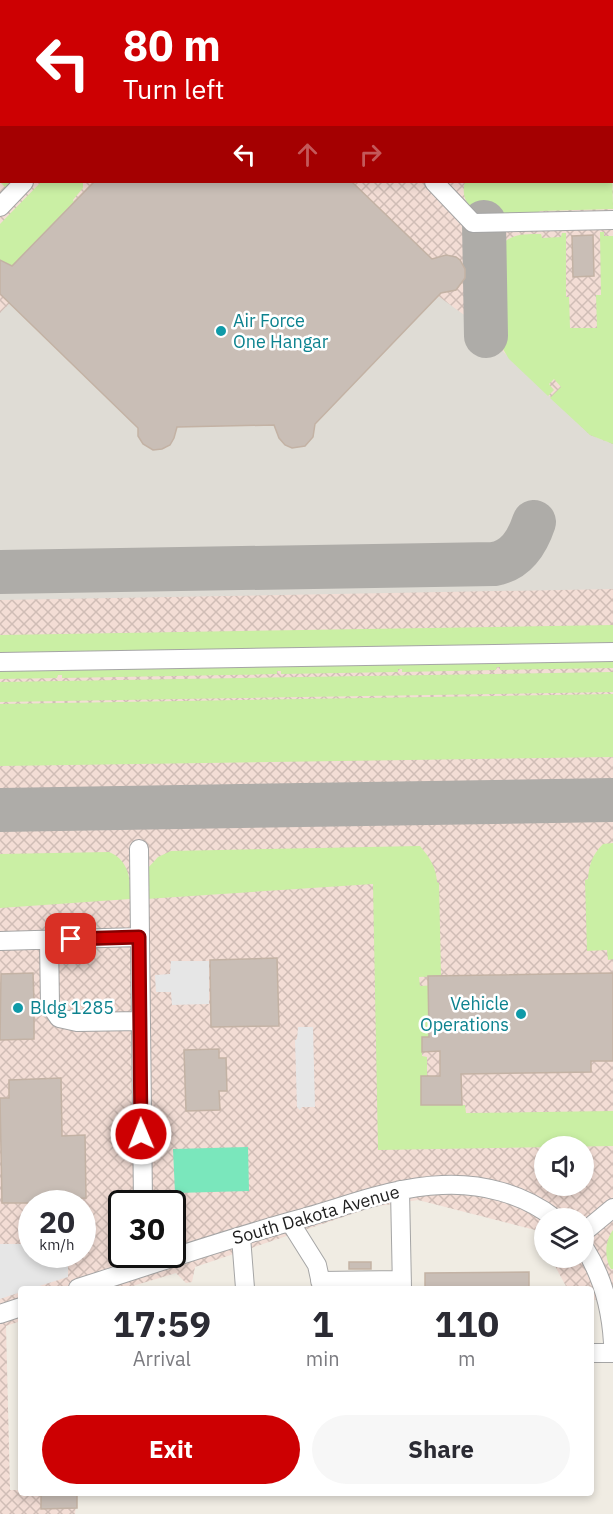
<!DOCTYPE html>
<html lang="en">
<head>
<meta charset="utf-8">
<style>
  :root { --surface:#fff; --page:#f7f7f7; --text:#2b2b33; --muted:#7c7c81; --accent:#cd0002 }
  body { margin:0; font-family:"IBM Plex Sans",sans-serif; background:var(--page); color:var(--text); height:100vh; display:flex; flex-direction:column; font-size:22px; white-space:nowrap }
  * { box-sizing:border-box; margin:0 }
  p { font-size:20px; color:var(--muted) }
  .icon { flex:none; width:33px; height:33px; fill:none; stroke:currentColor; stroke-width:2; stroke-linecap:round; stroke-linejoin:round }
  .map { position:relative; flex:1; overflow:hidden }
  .panel { position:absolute; left:18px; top:1286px; width:576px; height:210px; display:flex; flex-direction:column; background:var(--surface); border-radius:6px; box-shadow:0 3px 9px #0003 }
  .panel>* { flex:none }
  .banner { position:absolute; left:0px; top:0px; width:614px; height:183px; box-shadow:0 3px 9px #0003; background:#cd0002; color:#fff; overflow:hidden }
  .tools { position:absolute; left:534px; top:1136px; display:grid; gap:12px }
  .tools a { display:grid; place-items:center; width:60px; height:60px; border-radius:50%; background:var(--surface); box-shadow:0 3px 9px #0003; font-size:30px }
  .speed { position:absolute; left:18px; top:1190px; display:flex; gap:12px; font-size:30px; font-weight:700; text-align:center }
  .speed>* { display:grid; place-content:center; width:78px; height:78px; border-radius:50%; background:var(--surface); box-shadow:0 3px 9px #0003; line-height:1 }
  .speed small { font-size:15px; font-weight:400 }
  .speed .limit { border:3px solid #111; border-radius:9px; background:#fff; color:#111 }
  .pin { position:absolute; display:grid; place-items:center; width:51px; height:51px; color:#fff; margin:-26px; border-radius:12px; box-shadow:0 3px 9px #0006 }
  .me { position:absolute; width:66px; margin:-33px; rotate:359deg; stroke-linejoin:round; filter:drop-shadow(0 0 4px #0008) }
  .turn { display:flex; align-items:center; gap:21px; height:126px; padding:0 24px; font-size:27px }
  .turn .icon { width:78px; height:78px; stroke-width:2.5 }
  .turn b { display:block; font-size:42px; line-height:51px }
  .lanes { display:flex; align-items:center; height:57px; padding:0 24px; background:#0003; justify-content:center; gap:30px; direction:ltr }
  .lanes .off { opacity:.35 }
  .eta { display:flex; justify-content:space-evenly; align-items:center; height:102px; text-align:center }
  .eta b { font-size:36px; font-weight:700; line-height:42px }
  .cta { display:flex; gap:12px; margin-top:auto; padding:12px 24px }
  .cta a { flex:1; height:69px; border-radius:36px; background:var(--accent); color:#fff; font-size:24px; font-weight:700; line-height:69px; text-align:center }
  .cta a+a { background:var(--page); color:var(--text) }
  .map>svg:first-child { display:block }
  .military { fill:url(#military-cross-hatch); fill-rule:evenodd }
  .airport { fill:#dfdcd5 }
  .grass { fill:#caefa4 }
  .pitch { fill:#7ae7bc }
  .parking { fill:#e6e6e6 }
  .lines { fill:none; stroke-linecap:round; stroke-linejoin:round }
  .taxiway { stroke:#aeaca8; stroke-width:44 }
  .building { fill:#c9beb6; stroke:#c3b2a4; stroke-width:1.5 }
  .minor-casing { stroke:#a5a5a5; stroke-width:20 }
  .minor { stroke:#fff; stroke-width:18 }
  .route-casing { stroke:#850001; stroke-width:15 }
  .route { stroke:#cd0002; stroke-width:10 }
  .culture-dot { fill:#0f9aa8; stroke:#fff; stroke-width:2 }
  .labels { text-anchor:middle; stroke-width:5; stroke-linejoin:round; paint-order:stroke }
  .culture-label { font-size:18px; fill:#0d838f; stroke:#fff; text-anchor:start }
  .street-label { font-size:18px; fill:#1e1e1e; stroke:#fff }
</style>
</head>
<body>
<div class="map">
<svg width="613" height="1514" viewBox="0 0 613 1514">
  <defs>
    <pattern id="military-cross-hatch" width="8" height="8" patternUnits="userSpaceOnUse" patternTransform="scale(1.5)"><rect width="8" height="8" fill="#f3ddd5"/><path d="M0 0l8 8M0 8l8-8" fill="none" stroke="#d0bdb6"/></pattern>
  </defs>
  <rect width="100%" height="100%" fill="#f0ece3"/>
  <!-- military -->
  <path class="military" d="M 0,0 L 613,0 L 613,1294 L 591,1301 L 591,1288 L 567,1288 L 550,1257 L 584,1257 L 584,1218 L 544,1218 L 544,1248 L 535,1230 L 418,1200 L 373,1207 L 195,1267 L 192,1282 L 186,1283 L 176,1273 L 126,1288 L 21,1288 L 21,1321 L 6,1326 L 10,1490 L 21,1490 L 21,1492 L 77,1493 L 75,1514 L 0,1514 ZM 2,2 L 612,2 L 612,182 L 2,182 ZM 544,1146 L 584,1146 L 584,1185 L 544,1185 ZM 32,1203 L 82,1203 L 82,1254 L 32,1254 ZM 122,1203 L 172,1203 L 172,1254 L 122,1254 Z"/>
  <!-- airport -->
  <path class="airport" d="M 438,296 L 467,317 L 590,435 L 613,444 L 613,589 L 0,600 L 0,313 L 10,303 L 138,428 L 138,436 L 143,444 L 153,450 L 157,450 L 166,448 L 172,442 L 175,435 L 175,427 L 278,425 L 279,438 L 285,445 L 292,448 L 305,446 L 313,437 L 315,424 Z"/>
  <!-- grass -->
  <path class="grass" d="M 0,0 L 273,0 L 2,2 L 0,5 Z
    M 581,0 L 613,0 L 613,84 L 612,2 L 575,1 Z
    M 0,98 L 2,182 L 14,182 L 7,189 L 0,182 Z
    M 612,164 L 613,209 L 540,211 L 536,215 L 477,214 C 467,204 461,197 465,182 L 612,182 Z
    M 41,182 L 83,182 L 83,188 L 73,200 L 74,202 L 12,266 L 0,262 L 0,224 Z
    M 600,232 L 604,232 L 604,236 L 613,236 L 613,444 L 590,435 L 550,398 L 561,387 L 554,379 L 549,384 L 554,390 L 548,396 L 509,359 L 500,344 L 496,260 L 498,259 L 499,252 L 497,252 C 507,233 523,234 541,234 L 542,238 L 561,237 L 562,233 L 566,233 L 566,297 L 569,297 L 570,328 L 597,328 L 596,295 L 601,295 Z
    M 613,625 L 613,648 L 0,658 L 0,635 Z
    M 613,660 L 613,668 L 500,670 L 500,667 L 497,667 L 496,670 L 402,672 L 402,669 L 398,669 L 398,672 L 281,674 L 281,671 L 277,671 L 277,674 L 62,678 L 62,675 L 58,675 L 57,678 L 0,679 L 0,670 Z
    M 613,672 L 613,692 L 0,702 L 0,682 Z
    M 613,694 L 613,757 L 0,766 L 0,704 Z
    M 613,843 L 613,959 L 608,960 L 607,950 L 587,951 L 585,880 L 588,879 C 589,865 592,855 603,844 Z
    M 420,846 C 430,858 436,867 437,882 L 439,883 L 441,976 L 419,977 L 420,986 L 438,985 L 428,999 L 429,1028 L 436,1037 L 422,1037 L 422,1056 L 427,1057 L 427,1076 L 421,1077 L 421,1105 L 465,1105 L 466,1113 L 613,1111 L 613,1146 L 378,1150 L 373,884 L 146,899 L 147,869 L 158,857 L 171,851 Z
    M 109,852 C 129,860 131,880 130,899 L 0,908 L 0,854 Z
    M 613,1230 L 613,1269 L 611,1269 C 604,1257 605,1241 613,1230 Z"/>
  <!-- pitch -->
  <path class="pitch" d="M 248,1147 L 249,1191 L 175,1193 L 173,1149 Z"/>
  <!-- parking -->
  <path class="parking" d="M 171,961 L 209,961 L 209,1004 L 172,1005 L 171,992 L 156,992 L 155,975 L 170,974 Z
    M 298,1027 L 313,1027 L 315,1107 L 302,1107 L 300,1110 L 297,1107 L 295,1040 L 297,1039 Z
    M 0,1244 L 31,1244 L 32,1254 L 68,1254 L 68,1277 L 33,1288 L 21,1288 L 21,1292 L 0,1299 Z"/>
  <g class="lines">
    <!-- taxiway -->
    <path class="taxiway" d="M 484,222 L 486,336
      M 0,572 L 494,564 C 516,560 527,543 534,522
      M 0,810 L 613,800"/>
  </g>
  <!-- building -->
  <path class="building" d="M 94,182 L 352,182 L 432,259 L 446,255 L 456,257 L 460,260 L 465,269 L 465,278 L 456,290 L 441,293 L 315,424 L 313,437 L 305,446 L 292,448 L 285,445 L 279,438 L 274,425 L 177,427 L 174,438 L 170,445 L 162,449 L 153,450 L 143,444 L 138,436 L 138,428 L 0,294 L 0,260 L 12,266 Z
    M 593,235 L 594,276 L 573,277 L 572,236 Z
    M 277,958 L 279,1026 L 211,1027 L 210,960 Z
    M 33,973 L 34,1001 L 36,1001 L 37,1014 L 34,1014 L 34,1039 L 0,1040 L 1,974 Z
    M 613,973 L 613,1061 L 591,1061 L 591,1072 L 461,1074 L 462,1105 L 421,1105 L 421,1076 L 440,1076 L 440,1051 L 422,1052 L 422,1037 L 429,1037 L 428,976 Z
    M 219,1049 L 219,1058 L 226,1058 L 227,1091 L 219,1091 L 220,1110 L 186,1111 L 184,1050 Z
    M 61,1078 L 62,1136 L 85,1135 L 86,1198 L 62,1199 L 63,1203 L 2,1203 L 0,1098 L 9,1098 L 9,1080 Z
    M 349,1262 L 371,1262 L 371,1269 L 349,1269 Z
    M 529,1272 L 529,1288 L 425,1288 L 425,1273 Z
    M 77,1492 L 77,1508 L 41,1509 L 41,1493 Z"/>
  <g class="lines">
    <defs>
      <path id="minor" d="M 513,0 L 515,2
        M 392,2 L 441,0
        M 563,2 L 565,0
        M 0,10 L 2,10
        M 612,93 L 613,94
        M 612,150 L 613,150
        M 434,182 L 473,223 L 613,220
        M 0,207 L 24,182
        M 0,662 L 613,652
        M 139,849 L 143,1203
        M 49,940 L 50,1005 L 59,1018 L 77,1022 L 140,1021
        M 0,941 L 139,937
        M 400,1190 L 402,1288
        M 290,1222 L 317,1265 L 322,1288
        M 584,1232 L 613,1208
        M 241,1237 L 245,1288
        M 584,1247 C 603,1277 611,1308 613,1343
        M 320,1281 L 402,1280
        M 78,1288 C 151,1265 223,1240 296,1220 C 345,1207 391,1187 442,1185 C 482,1183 523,1194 554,1218
        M 0,1314 L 21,1307
        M 591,1353 L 613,1353"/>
    </defs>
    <!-- minor casing -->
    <use href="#minor" class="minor-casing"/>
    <!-- minor -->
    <use href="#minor" class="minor"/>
  </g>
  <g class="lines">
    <defs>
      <path id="route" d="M 71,939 L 139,937 L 141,1134"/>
    </defs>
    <!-- route casing -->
    <use href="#route" class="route-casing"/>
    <!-- route -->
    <use href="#route" class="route"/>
  </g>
  <!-- markers -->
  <g class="culture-dot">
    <circle cx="221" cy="331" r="6"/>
    <circle cx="18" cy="1008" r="6"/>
    <circle cx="521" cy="1014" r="6"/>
  </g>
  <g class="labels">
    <!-- culture labels -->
    <g class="culture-label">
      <text x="233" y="327">Air Force<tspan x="233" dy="21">One Hangar</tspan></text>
      <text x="509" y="1010" text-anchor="end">Vehicle<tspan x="509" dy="21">Operations</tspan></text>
      <text x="30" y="1014">Bldg 1285</text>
    </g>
    <!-- street labels -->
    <g class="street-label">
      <text transform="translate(316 1215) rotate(-16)" y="6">South Dakota Avenue</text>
    </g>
  </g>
</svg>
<div class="tools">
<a><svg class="icon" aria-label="sound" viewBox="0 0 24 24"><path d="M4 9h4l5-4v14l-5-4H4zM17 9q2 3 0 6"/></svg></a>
<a><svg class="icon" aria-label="layers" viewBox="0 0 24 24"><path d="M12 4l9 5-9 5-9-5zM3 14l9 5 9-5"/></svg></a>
</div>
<div class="speed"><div>20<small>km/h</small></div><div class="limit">30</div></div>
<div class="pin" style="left:71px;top:939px;background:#d93025"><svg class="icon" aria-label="arrive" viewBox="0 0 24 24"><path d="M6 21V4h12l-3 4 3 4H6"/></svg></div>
<svg class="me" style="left:141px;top:1134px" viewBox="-20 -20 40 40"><circle r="17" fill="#cd0002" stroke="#fff" stroke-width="3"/><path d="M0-11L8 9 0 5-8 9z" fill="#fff"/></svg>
<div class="banner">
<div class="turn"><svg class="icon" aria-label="left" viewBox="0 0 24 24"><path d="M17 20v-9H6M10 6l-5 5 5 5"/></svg><div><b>80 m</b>Turn left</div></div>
<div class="lanes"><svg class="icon" aria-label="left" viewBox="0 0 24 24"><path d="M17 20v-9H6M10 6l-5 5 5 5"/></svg><svg class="icon off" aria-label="ahead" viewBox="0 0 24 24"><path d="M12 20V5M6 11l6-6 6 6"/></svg><svg class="icon off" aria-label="right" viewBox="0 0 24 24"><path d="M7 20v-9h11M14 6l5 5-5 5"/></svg></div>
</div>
<section class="panel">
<div class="eta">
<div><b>17:59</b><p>Arrival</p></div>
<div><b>1</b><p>min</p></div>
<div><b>110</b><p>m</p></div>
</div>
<div class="cta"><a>Exit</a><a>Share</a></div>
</section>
</div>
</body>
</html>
